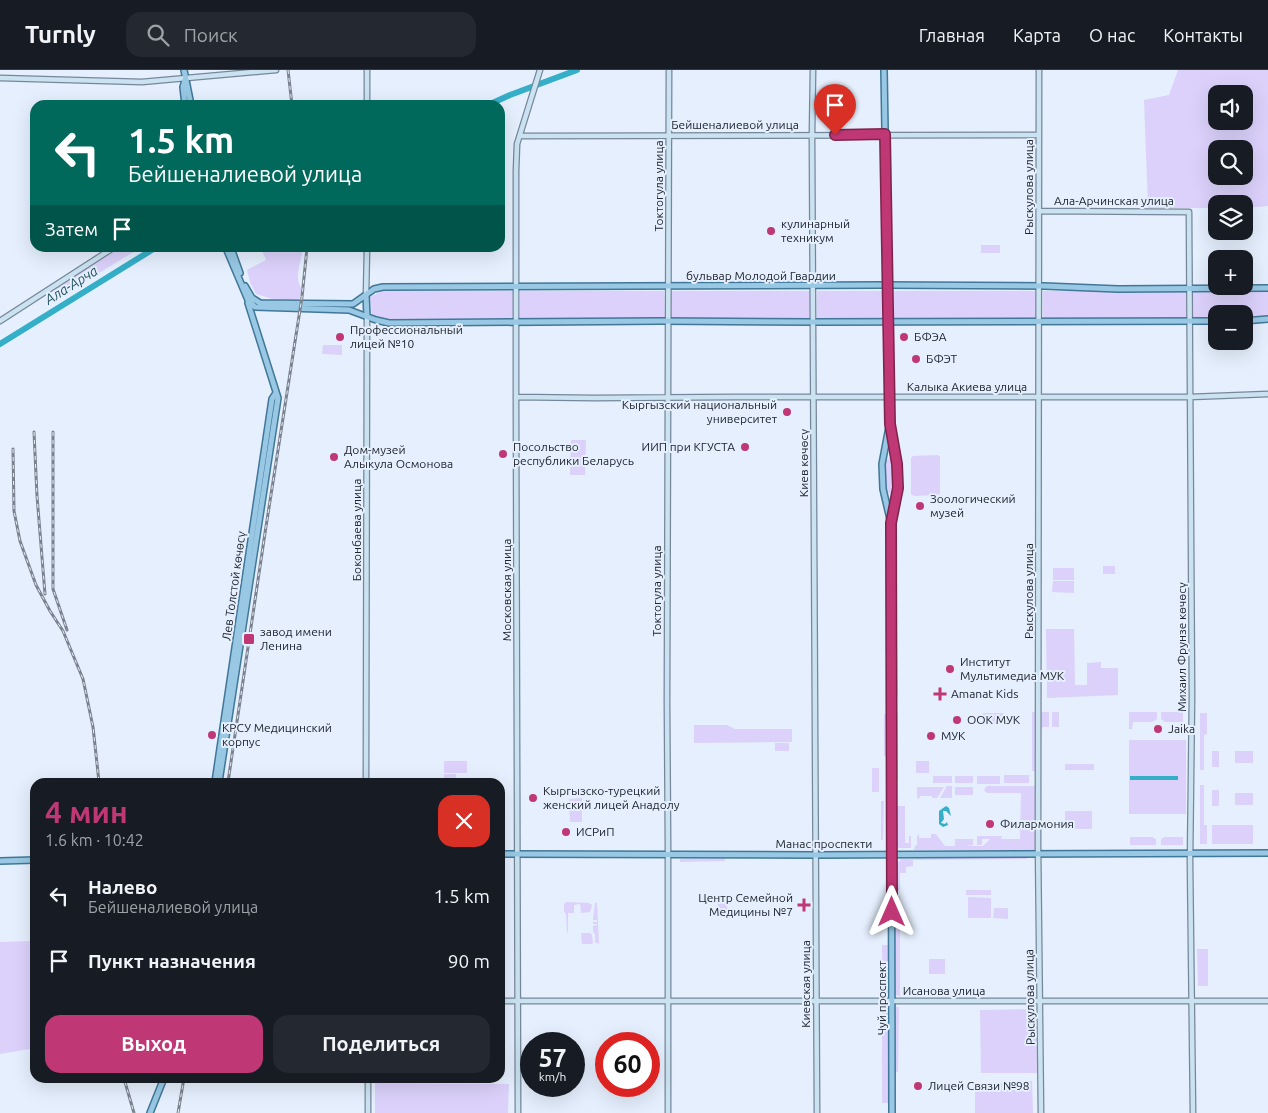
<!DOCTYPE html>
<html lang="ru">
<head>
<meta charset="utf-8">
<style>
  :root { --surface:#171b24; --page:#242831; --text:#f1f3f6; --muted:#9ea1a6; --line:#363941; --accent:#bf3775 }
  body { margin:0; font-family:Ubuntu,sans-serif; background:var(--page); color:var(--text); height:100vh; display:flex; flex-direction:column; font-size:19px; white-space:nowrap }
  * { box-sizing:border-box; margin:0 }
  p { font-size:16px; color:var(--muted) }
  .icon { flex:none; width:28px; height:28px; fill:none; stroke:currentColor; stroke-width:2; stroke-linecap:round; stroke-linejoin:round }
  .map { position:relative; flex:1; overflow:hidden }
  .drawer { position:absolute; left:30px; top:708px; width:475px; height:305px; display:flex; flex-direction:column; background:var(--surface); border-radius:15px; box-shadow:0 5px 20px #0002 }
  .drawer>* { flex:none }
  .hud { position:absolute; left:30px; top:30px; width:475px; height:152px; border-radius:15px; box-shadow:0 5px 20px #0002; background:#00695c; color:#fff; overflow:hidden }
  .buttons { position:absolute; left:1208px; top:15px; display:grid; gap:10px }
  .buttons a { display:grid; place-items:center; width:45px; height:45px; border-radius:10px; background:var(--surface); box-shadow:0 5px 20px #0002; font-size:25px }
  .speed { position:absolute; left:520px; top:962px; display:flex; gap:10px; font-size:25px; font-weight:700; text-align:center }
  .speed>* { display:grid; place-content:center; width:65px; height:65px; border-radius:50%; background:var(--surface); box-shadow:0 5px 20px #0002; line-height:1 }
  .speed small { font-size:12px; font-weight:400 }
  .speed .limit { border:8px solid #d22; background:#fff; color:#111 }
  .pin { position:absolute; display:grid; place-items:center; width:42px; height:42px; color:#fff; margin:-51px -21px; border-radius:50% 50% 50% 0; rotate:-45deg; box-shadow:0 0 5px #0007 }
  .pin .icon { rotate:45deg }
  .me { position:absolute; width:55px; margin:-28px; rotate:0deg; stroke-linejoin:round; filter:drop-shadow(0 0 4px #0008) }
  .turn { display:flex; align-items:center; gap:18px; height:105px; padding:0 15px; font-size:22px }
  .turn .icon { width:65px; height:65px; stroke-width:2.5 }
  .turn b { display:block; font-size:35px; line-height:42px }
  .then { display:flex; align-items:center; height:48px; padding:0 15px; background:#0003; gap:10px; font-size:19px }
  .round { display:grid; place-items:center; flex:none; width:52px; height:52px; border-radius:15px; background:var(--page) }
  .summary { display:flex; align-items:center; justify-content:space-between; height:85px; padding:0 15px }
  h1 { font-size:30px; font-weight:700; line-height:38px; color:var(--accent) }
  .primary-button { display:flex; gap:10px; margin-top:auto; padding:10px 15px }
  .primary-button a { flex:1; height:58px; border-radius:15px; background:var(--accent); color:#fff; font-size:20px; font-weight:700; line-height:58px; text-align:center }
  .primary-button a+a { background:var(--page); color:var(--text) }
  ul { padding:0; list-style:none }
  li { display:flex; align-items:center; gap:15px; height:65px; padding:0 15px }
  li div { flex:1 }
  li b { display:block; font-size:19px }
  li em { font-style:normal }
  header { display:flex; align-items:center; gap:30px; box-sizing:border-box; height:70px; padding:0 25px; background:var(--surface); border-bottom:1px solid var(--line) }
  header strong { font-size:24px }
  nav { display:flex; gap:28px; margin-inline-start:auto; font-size:18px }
  .search { width:350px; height:45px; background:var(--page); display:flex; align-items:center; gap:12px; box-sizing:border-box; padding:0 18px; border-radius:15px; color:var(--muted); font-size:19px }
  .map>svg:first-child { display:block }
  .green { fill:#dbd1fb; fill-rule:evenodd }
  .water { fill:#35aec8 }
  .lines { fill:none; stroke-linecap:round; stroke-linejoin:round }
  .river { stroke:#35aec8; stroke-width:6 }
  .secondary-casing { stroke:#77879b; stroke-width:7 }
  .primary-casing { stroke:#417798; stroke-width:8 }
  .secondary { stroke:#cbe3f1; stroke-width:4.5 }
  .primary { stroke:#98c8e3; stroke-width:5 }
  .rail-casing { stroke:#7b828e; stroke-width:3 }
  .rail { stroke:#e5effd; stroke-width:1; stroke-dasharray:4; stroke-linecap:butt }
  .route-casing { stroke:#7c244c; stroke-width:12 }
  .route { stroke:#bf3775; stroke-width:9 }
  .poi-dot { fill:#bf3775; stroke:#e5effd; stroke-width:2 }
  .labels { text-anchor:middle; stroke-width:4; stroke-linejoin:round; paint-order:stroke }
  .street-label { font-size:12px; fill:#20262f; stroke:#e5effd }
  .poi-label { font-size:12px; fill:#20262f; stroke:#e5effd; text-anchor:start }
  .water-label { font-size:14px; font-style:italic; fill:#255661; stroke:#e5effd }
</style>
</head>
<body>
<header>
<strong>Turnly</strong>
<div class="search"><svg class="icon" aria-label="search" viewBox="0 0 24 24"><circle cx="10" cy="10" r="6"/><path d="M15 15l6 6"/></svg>Поиск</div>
<nav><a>Главная</a><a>Карта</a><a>О нас</a><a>Контакты</a></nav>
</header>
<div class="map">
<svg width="1268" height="1043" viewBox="0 0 1268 1043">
  <rect width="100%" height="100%" fill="#e5effd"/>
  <!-- green -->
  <path class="green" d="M 1178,0 L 1268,0 L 1268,136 L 1244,138 L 1244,134 L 1216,134 L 1216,138 L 1148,138 L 1144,30 L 1169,25 ZM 1216,24 L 1244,24 L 1244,51 L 1216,51 ZM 1216,79 L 1244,79 L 1244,106 L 1216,106 Z
    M 981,175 L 1000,175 L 1000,183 L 981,183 Z
    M 120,178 L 140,178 L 58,228 L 53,220 Z
    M 261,178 L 303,178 C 302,187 298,197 298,206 C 297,216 305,217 299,229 L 273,229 L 256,224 L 250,212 L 247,200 L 266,190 Z
    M 382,221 L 513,221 L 513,250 L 382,249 L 372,247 L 370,227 Z
    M 520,221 L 664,221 L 665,250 L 520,250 Z
    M 671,221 L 810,221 L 810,250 L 671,250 Z
    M 817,221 L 885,221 L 885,250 L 817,250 Z
    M 894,221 L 1037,221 L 1037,250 L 894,250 Z
    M 1043,221 L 1187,221 L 1187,250 L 1043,250 Z
    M 1192,221 L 1268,222 L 1268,246 L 1244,250 L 1244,244 L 1216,244 L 1216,250 L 1192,250 Z
    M 323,275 L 342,275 L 342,285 L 322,284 Z
    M 571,370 L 586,370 L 585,405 L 570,405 Z
    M 938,385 L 940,387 L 940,423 L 938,425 L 914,426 L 911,424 L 911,388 L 913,386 Z
    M 889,388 L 895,392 L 896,418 L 894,422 L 890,424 L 885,420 L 884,392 Z
    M 1103,496 L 1115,496 L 1115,504 L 1103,504 Z
    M 1053,498 L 1074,498 L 1074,510 L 1053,510 Z
    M 1053,511 L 1074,511 L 1074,523 L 1052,522 Z
    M 1046,559 L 1074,559 L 1075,615 L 1087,615 L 1087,593 L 1101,592 L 1101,598 L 1118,598 L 1118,625 L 1047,628 Z
    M 895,568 L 897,568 L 898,626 L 895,626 Z
    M 1032,642 L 1036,642 L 1036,701 L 1032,701 Z
    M 1041,642 L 1049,642 L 1049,657 L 1041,657 Z
    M 1052,642 L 1059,642 L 1059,657 L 1052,657 Z
    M 1129,642 L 1157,642 L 1157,649 L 1152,652 L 1133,652 L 1132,659 L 1129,659 Z
    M 1161,642 L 1183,642 L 1183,652 L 1165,652 L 1161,649 Z
    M 894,643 L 898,643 L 898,709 L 895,709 Z
    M 983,643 L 1003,643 L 1003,653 L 983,653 Z
    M 1200,643 L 1207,643 L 1207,664 L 1204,665 L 1204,700 L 1200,700 Z
    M 884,644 L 888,644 L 888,686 L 884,686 Z
    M 694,655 L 727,655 L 735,659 L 792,659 L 792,672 L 694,673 Z
    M 1129,670 L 1186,670 L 1186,744 L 1129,744 Z
    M 775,673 L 789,673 L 789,681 L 775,681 Z
    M 1212,681 L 1219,681 L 1219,697 L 1212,697 Z
    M 1235,681 L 1253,681 L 1253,693 L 1235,693 Z
    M 444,691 L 467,691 L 467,703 L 444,703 Z
    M 916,691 L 929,691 L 929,703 L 916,703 Z
    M 1065,694 L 1094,694 L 1094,700 L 1065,700 Z
    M 872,698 L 879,698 L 879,722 L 872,722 Z
    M 444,704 L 456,704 L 456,712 L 444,712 Z
    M 1004,705 L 1029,705 L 1029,713 L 1004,713 Z
    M 933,706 L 952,706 L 952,713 L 933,713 Z
    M 955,706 L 973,706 L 973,713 L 955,713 Z
    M 977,706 L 1000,706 L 1000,714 L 977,714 Z
    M 1200,715 L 1204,715 L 1204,755 L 1207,755 L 1207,774 L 1200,774 Z
    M 947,716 L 952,716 L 952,728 L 940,728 Z
    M 987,716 L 1037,716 L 1036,780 L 914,780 L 915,776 L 917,775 L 917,767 L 919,764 L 919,768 L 931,768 L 931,764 L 936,764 L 945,776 L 955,776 L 955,769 L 973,769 L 973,775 L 966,776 L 983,776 L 990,769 L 982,769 L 982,775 L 977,775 L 977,766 L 1002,766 L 1001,769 L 1020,769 L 1021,723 L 987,723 L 984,720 Z
    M 917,717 L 944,717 L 937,728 L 932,728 L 932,726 L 920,726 L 919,729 L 917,727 Z
    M 955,717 L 973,717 L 973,725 L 955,725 Z
    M 1212,720 L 1219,720 L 1219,736 L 1212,736 Z
    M 1235,723 L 1253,723 L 1253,735 L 1235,735 Z
    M 582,728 L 582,752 L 570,752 L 569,729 Z
    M 881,731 L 884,731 L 883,770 L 881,770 Z
    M 896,736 L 905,736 L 905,773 L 909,773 L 909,766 L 911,766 L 911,778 L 899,778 L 896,774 Z
    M 1065,741 L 1092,741 L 1092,759 L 1065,759 Z
    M 1212,755 L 1253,755 L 1253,774 L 1212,774 Z
    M 1130,767 L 1152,767 L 1156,769 L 1156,775 L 1130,775 Z
    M 1165,767 L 1183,767 L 1183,775 L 1161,775 L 1161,769 Z
    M 1027,786 L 1027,789 L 913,790 L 913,796 L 906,797 L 906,803 L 900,803 L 900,820 L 894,820 L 894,797 L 901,789 Z
    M 725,788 L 725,791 L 680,792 L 680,789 Z
    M 966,820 L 991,820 L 991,825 L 966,825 Z
    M 895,826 L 900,826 L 900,926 L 895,925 Z
    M 968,827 L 991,828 L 991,848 L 968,848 Z
    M 727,828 L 727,846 L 718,846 L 718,829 Z
    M 566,832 L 589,833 L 592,835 L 590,842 L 581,843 L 580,834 L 574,835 L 574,843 L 568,843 L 568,863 L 567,862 L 566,844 L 564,841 L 564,834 Z
    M 595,833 L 597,833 L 599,874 L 595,872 L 595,864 L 593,862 L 593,856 L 597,855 L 597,854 L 593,854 L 593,852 L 597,852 L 597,850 L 593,850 Z
    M 994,838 L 1008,838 L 1008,849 L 993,848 Z
    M 581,863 L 590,863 L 592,865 L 593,873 L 591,874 L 582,874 Z
    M 35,871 L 35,978 L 0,984 L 0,872 Z
    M 882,875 L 888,875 L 887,925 L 882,925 Z
    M 1197,879 L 1208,879 L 1208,916 L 1198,916 Z
    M 929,889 L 945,889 L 945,904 L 929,904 Z
    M 882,937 L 889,937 L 889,1033 L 882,1033 Z
    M 895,937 L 899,937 L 898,1002 L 894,1002 Z
    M 1036,939 L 1037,1003 L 981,1003 L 980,940 Z
    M 1032,1011 L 1033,1043 L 975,1043 L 975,1014 L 1000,1014 L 1003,1012 Z
    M 375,1013 L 509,1014 L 508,1043 L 375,1043 Z"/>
  <!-- water -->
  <path class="water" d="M 1130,706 L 1178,706 L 1178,710 L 1130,710 Z
    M 946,736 L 949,738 L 951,746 L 946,741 L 943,741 L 944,749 L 941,753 L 945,754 L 947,752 L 948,755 L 943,757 L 939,754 L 939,741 Z"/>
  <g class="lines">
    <!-- river -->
    <path class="river" d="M 488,35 L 510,25 L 577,0
      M 0,274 L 155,178"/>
    <defs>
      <path id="secondary" d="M 367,0 L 367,35
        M 813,0 L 812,65 L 817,1043
        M 1039,0 L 1038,776 L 1041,1043
        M 0,8 L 142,12 L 276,0
        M 520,66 L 1039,65
        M 1039,141 L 1189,142 L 1192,626 L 1190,791 L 1193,1043
        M 366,225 L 367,178
        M 0,251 L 113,178
        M 516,327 L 594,328 L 736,327 L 1190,327 L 1268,324
        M 366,712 L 367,246
        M 500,931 L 1268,931
        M 368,1008 L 368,1043
        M 518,1043 L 516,327 L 516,101 L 517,74 L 540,0
        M 668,1043 L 668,775 L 667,633 L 669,0"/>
      <path id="primary" d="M 184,0 L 191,35
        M 884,0 L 890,354 L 897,394 L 898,418 L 891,453 L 892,1043
        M 185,10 L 183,17 L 185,35
        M 226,178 L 248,230 L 255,237 L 349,240 L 376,250 L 389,253 L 661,251 L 813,252 L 1216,251
        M 231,178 L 240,203
        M 245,216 L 252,228 L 260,233
        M 366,225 L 367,246
        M 260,233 L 353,234 L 374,219 L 383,217 L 882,215 L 1044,216 L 1118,219 L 1268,218
        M 1244,251 L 1268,249
        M 889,357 L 882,394 L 883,419 L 890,449
        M 215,712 L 272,329 L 276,323
        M 219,712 L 278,328 L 248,233
        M 500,784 L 815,785 L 1268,783
        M 0,791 L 35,790
        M 150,1043 L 164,1008"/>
    </defs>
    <!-- secondary casing -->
    <use href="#secondary" class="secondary-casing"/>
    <!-- primary casing -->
    <use href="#primary" class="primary-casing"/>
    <!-- secondary -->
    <use href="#secondary" class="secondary"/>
    <!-- primary -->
    <use href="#primary" class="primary"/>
    <defs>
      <path id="rail" d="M 288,0 L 292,35
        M 34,362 L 37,426 L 45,524
        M 53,362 L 53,519 L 67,560
        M 13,379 L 14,441 L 20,471 L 36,515 L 50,541 L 63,561 L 83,609 L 93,657 L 99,712
        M 228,712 L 265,463 L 302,227 L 307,178
        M 125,1012 L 134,1043
        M 178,1043 L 184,1008"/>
    </defs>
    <!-- rail casing -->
    <use href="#rail" class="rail-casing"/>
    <!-- rail -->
    <use href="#rail" class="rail"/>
  </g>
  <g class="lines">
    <defs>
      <path id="route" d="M 835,65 L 885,64 L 890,354 L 897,394 L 898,418 L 891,453 L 892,842"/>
    </defs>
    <!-- route casing -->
    <use href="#route" class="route-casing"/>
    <!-- route -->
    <use href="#route" class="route"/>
  </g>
  <!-- markers -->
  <g class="poi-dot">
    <circle cx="771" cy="161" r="5"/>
    <circle cx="340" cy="267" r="5"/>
    <circle cx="904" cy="267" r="5"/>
    <circle cx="916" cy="289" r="5"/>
    <circle cx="787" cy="342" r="5"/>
    <circle cx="745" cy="377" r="5"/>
    <circle cx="503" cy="384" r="5"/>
    <circle cx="334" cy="387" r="5"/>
    <circle cx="920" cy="436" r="5"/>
    <rect x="243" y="563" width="12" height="12" rx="2.5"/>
    <circle cx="950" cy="599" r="5"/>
    <path d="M937.5 616.5h5v5h5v5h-5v5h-5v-5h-5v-5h5z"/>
    <circle cx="957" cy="650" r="5"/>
    <circle cx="1158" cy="659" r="5"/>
    <circle cx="212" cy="665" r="5"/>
    <circle cx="931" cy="666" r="5"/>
    <circle cx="533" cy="728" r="5"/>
    <circle cx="990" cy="754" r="5"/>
    <circle cx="566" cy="762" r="5"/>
    <path d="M801.5 827.5h5v5h5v5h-5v5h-5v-5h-5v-5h5z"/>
    <circle cx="918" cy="1016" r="5"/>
  </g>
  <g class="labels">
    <!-- street labels -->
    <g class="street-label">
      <text x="735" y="59">Бейшеналиевой улица</text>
      <text transform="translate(659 116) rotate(-90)" y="4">Токтогула улица</text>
      <text transform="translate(1029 117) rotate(-90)" y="4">Рыскулова улица</text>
      <text x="1114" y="135">Ала-Арчинская улица</text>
      <text x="761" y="210">бульвар Молодой Гвардии</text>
      <text x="967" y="321">Калыка Акиева улица</text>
      <text transform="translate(804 393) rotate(-90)" y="4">Киев көчөсү</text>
      <text transform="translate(357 460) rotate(-90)" y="4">Боконбаева улица</text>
      <text transform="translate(234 516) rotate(-82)" y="4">Лев Толстой көчөсү</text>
      <text transform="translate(507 520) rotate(-90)" y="4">Московская улица</text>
      <text transform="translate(657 521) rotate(-90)" y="4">Токтогула улица</text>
      <text transform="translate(1029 521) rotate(-90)" y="4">Рыскулова улица</text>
      <text transform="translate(1182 577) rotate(-90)" y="4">Михаил Фрунзе көчөсү</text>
      <text x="824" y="778">Манас проспекти</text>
      <text transform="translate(806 914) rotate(-90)" y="4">Киевская улица</text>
      <text x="944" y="925">Исанова улица</text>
      <text transform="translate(1030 927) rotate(-91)" y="4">Рыскулова улица</text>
      <text transform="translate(882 928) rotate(-90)" y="4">Чуй проспект</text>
    </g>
    <!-- poi labels -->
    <g class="poi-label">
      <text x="781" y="158">кулинарный<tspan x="781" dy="14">техникум</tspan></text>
      <text x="350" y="264">Профессиональный<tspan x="350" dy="14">лицей №10</tspan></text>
      <text x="914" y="271">БФЭА</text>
      <text x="926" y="293">БФЭТ</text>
      <text x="777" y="339" text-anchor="end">Кыргызский национальный<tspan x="777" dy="14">университет</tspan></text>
      <text x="513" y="381">Посольство<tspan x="513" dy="14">республики Беларусь</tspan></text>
      <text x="735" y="381" text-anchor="end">ИИП при КГУСТА</text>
      <text x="344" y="384">Дом-музей<tspan x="344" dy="14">Алыкула Осмонова</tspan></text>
      <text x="930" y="433">Зоологический<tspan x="930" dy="14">музей</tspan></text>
      <text x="260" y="566">завод имени<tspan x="260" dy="14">Ленина</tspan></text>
      <text x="960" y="596">Институт<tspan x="960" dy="14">Мультимедиа МУК</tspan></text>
      <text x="951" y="628">Amanat Kids</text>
      <text x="967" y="654">ООК МУК</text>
      <text x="222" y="662">КРСУ Медицинский<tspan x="222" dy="14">корпус</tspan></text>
      <text x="1168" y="663">Jaika</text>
      <text x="941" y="670">МУК</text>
      <text x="543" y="725">Кыргызско-турецкий<tspan x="543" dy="14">женский лицей Анадолу</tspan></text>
      <text x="1000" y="758">Филармония</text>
      <text x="576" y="766">ИСРиП</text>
      <text x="793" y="832" text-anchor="end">Центр Семейной<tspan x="793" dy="14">Медицины №7</tspan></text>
      <text x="928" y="1020">Лицей Связи №98</text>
    </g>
    <!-- water labels -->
    <g class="water-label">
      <text transform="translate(71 215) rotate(-32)" y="5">Ала-Арча</text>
    </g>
  </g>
</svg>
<div class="buttons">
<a><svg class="icon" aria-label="sound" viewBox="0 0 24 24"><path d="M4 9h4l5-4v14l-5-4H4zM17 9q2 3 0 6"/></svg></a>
<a><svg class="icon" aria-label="search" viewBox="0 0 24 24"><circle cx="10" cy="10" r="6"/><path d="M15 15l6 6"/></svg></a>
<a><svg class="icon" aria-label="layers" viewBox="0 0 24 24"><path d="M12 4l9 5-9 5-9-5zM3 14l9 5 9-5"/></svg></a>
<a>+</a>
<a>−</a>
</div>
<div class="speed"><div>57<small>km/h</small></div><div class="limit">60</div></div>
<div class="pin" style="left:835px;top:65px;background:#d93025"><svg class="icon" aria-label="arrive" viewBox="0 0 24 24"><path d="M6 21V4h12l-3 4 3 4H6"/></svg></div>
<svg class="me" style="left:892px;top:842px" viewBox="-20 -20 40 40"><path d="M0-17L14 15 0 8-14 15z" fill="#bf3775" stroke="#fff" stroke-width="4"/></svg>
<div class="hud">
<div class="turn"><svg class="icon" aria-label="left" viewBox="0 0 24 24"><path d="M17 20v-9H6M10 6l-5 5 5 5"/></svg><div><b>1.5 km</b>Бейшеналиевой улица</div></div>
<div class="then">Затем<svg class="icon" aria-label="arrive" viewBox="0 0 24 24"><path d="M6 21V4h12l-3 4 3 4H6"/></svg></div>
</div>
<section class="drawer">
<div class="summary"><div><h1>4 мин</h1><p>1.6 km · 10:42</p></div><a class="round" style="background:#d93025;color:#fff"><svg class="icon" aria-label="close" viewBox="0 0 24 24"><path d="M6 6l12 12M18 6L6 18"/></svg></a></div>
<ul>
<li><svg class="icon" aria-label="left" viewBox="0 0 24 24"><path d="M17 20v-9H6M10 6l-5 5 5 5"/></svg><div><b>Налево</b><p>Бейшеналиевой улица</p></div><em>1.5 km</em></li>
<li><svg class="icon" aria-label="arrive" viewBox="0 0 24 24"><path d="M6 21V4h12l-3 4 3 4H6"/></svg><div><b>Пункт назначения</b></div><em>90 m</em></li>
</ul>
<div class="primary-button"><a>Выход</a><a>Поделиться</a></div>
</section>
</div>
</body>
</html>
